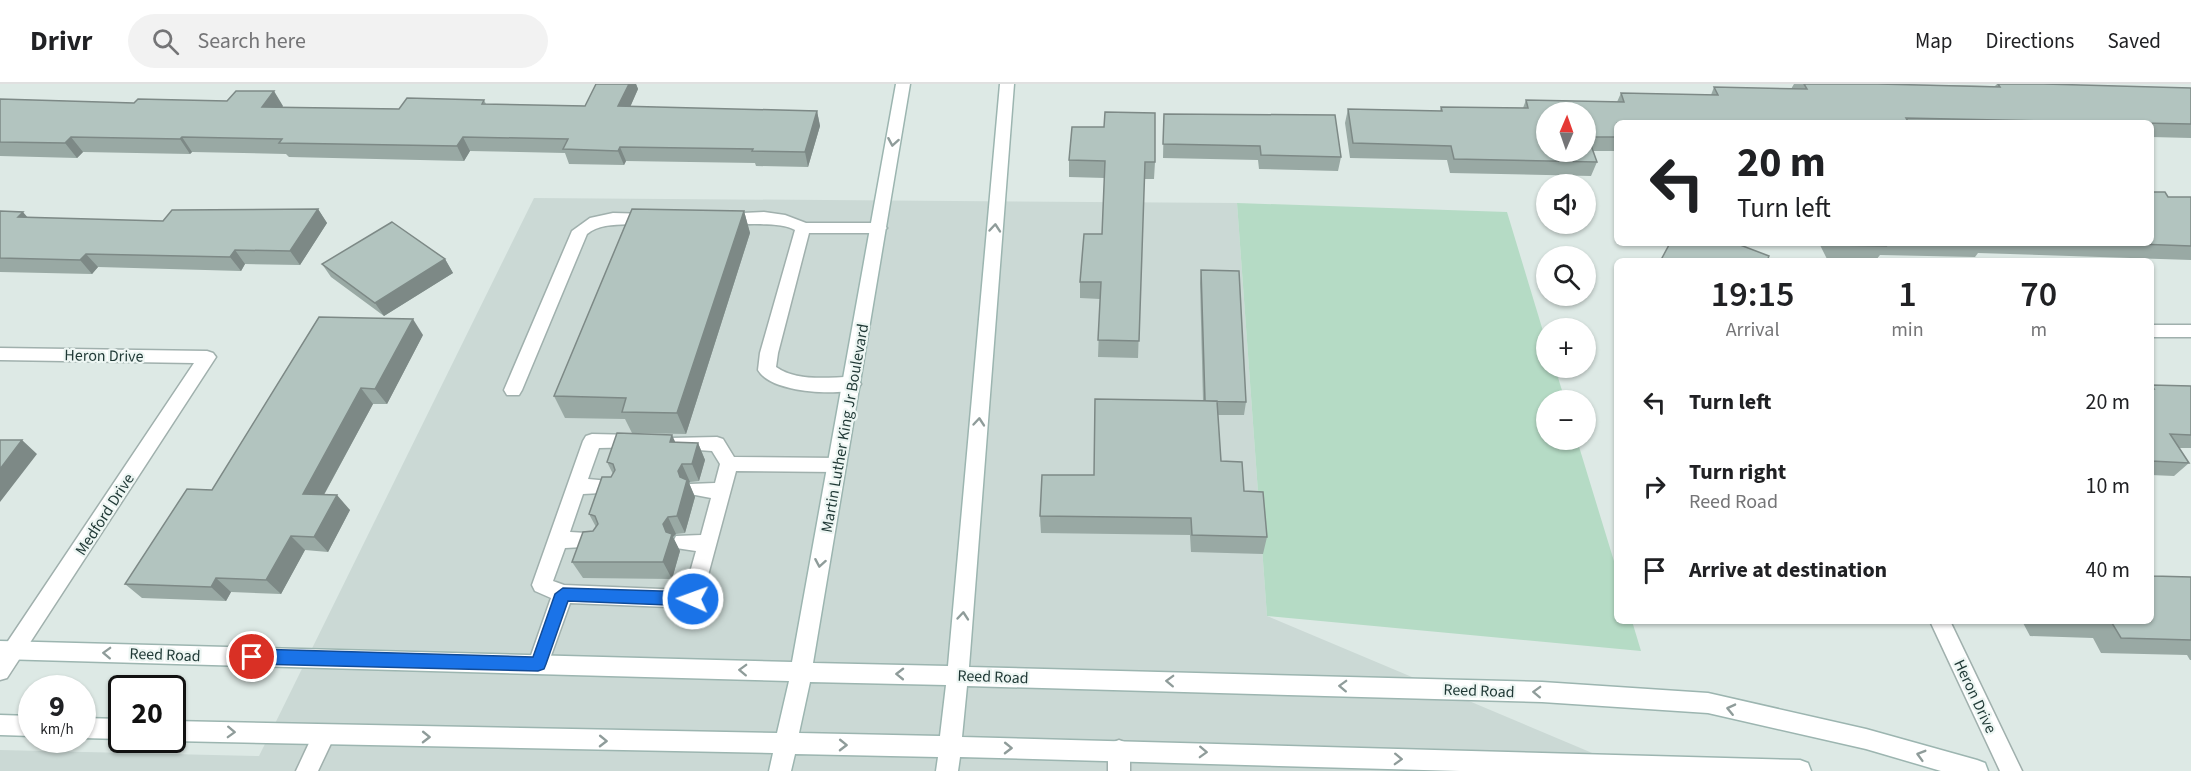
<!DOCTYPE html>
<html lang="en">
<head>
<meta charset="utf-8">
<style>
  :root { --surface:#fff; --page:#f2f2f2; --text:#202124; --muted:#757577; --line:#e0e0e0 }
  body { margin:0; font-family:"Source Sans 3",sans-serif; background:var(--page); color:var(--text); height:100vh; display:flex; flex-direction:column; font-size:22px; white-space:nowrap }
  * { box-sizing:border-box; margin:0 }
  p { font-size:20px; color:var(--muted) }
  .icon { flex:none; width:33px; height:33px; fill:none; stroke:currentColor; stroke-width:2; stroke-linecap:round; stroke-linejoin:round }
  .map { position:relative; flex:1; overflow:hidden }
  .drawer { position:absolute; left:1614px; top:174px; width:540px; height:366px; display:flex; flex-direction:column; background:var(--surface); border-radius:9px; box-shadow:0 2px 4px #0004 }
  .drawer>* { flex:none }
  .top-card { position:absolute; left:1614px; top:36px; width:540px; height:126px; border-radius:9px; box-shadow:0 2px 4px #0004; background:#fff; color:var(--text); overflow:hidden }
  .needle { width:39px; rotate:2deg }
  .controls { position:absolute; left:1536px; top:18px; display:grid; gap:12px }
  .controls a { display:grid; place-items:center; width:60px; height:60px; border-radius:50%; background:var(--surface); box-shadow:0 2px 4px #0004; font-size:30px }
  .speed { position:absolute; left:18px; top:591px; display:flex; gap:12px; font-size:30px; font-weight:700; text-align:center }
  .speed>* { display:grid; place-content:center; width:78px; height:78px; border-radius:50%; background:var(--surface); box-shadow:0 2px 4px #0004; line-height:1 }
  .speed small { font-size:15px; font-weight:400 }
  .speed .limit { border:3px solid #111; border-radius:9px; background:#fff; color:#111 }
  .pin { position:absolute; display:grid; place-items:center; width:51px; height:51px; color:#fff; margin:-26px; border:3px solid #fff; border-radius:50%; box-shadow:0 2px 6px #0007 }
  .me { position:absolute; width:66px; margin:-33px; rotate:272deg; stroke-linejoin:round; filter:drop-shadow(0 0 4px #0008) }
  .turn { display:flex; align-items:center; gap:21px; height:126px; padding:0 24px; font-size:27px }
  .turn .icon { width:78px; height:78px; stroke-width:2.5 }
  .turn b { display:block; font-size:42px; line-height:51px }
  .eta { display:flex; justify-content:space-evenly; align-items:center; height:102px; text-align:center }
  .eta b { font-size:36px; font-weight:600; line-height:42px }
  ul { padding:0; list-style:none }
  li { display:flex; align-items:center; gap:18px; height:84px; padding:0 24px }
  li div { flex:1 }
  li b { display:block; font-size:22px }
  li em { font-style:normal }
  header { display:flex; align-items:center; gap:36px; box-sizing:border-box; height:84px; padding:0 30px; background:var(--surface); border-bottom:2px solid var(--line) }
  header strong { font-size:28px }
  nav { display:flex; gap:33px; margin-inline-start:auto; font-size:21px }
  .search { width:420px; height:54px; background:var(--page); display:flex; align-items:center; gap:15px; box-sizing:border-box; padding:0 21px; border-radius:33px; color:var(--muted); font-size:22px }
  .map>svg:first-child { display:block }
  .built { fill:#cbd9d5 }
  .green { fill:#b5dbc5 }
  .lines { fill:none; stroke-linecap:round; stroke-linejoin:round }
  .lane-casing { stroke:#a0b0ad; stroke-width:3 }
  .street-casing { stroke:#a0b0ad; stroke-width:3 }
  .secondary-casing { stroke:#9cb5b0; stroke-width:3 }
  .lane { fill:#fff; fill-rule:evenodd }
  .street { fill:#fff; fill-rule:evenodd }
  .secondary { fill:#fff; fill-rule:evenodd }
  .wall { fill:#99a9a4 }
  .shaded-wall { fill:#7d8986 }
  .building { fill:#b2c4bf; stroke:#7d8986; stroke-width:1.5; fill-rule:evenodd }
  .oneway { stroke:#8f9c9a }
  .route { fill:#1a73e8; stroke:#114b97; stroke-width:1.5 }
  .labels { text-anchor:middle; stroke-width:4.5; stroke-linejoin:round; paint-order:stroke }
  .street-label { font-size:16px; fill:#1f3835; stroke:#edf6f3 }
</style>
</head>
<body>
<header>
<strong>Drivr</strong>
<div class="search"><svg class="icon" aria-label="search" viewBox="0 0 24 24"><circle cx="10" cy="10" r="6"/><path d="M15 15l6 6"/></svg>Search here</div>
<nav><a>Map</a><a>Directions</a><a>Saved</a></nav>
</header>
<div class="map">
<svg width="2191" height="687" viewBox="0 0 2191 687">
  <rect width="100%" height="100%" fill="#dde9e5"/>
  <!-- built -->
  <path class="built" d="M 534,114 L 1237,119 L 1267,532 L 1635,687 L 0,687 L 0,666 L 259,672 Z"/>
  <!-- green -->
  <path class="green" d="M 1237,119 L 1507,128 L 1546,257 L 1546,284 L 1555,284 L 1565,316 L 1546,316 L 1546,356 L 1577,356 L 1617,487 L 1617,537 L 1632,537 L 1641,567 L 1267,532 Z"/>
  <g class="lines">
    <defs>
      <path id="lane" d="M 764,128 L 785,131 L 806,139 L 879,139 L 887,144 L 879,149 L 809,149 L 778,269 L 776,283 C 797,298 827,293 852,293 L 858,295 L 861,300 L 858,305 C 836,312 771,309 758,286 L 760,269 L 795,146 C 775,134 722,146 713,135 L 721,130 Z
        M 613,129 L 651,130 L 659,135 C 651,146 607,133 587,150 L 522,306 L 519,311 L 507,311 L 504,306 L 572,147 L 590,134 Z
        M 592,350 L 636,351 L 642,353 L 645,358 L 642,363 L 599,364 L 588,395 L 620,398 L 622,403 L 620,408 L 583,410 L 570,448 L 603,450 L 606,456 L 603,462 L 565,464 L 553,497 L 564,501 L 685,506 L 696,467 L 676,464 L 673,458 L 676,452 L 701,451 L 711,414 L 690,410 L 688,405 L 690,400 L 715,399 L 720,380 L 712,367 L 670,364 L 667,359 L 670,354 L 717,353 L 723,355 L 734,373 L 837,374 L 844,376 L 846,381 L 844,386 L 837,388 L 736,387 L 700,521 L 693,524 L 570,519 L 548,580 L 545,587 L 538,589 L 531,587 L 528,580 L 551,514 L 535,507 L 532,501 L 583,357 L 586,352 Z
        M 324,641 L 332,644 L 335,651 L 318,687 L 296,687 L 316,644 Z
        M 1119,656 L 1127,659 L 1130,666 L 1130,687 L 1108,687 L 1108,666 L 1111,659 Z"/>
      <path id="street" d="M 2151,241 L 2191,241 L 2191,253 L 2151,253 Z
        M 0,264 L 207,267 L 213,269 L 216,273 L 7,594 L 0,596 L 0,569 L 194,279 L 0,276 Z
        M 1930,537 L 1950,537 L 2022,687 L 2000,687 Z"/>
      <path id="secondary" d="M 896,0 L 910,0 L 813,579 L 948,582 L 1000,0 L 1014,0 L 969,583 L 1542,598 L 1708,609 L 1866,645 L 1977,676 L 1985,679 L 1988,687 L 1941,687 L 1866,665 L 1708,629 L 1542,618 L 967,602 L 962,653 L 1800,676 L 1808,679 L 1811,687 L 1460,687 L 960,673 L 958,687 L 936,687 L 938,673 L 795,670 L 791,687 L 769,687 L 773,669 L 172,657 L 168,656 L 172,656 L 172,637 L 777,649 L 789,597 L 0,575 L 0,557 L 792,578 ZM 810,598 L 946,601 L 940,652 L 799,649 Z
        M 0,631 L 32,632 L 32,652 L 0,651 Z
        M 82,634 L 122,635 L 122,655 L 82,654 Z"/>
    </defs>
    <!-- lane casing -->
    <use href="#lane" class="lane-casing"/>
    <!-- street casing -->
    <use href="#street" class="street-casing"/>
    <!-- secondary casing -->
    <use href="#secondary" class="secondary-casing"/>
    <!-- lane -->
    <use href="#lane" class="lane"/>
    <!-- street -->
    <use href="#street" class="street"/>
    <!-- secondary -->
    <use href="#secondary" class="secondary"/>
  </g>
  <!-- wall -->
  <path class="wall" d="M 596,0 L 636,0 L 638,5 L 630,23 L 817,27 L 820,42 L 808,83 L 756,82 L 755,79 L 626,77 L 624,81 L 569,80 L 565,69 L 470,67 L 464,77 L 289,73 L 286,70 L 192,68 L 190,70 L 83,68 L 77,74 L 0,72 L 0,15 L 134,19 L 227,17 L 283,22 L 282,23 L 399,25 L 484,16 L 486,20 L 585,22 Z
    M 1794,0 L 1878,0 L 1995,2 L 1997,0 L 2044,0 L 2191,4 L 2191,54 L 2151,53 L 2151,39 L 1617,39 L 1617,63 L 1614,67 L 1593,67 L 1597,78 L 1591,92 L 1450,89 L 1447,76 L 1350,74 L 1345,39 L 1348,25 L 1440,27 L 1441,23 L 1523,24 L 1526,16 L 1617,18 L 1621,9 L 1711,11 L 1714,3 L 1791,5 Z
    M 1164,30 L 1341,73 L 1338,87 L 1259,85 L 1258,76 L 1163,74 Z
    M 1069,76 L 1155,78 L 1154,95 L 1144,95 L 1138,274 L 1098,273 L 1100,215 L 1080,214 L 1080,198 L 1102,150 L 1105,94 L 1069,93 Z
    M 2168,113 L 2191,113 L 2191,176 L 1978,169 L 1975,173 L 1880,171 L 1876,176 L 1827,175 L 1819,159 L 2151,159 Z
    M 318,125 L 327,139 L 300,181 L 245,180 L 241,187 L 98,183 L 92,190 L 0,188 L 0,127 L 28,134 L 163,137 Z
    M 744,127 L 750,149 L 686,350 L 632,349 L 625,335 L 565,334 L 554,312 Z
    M 445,175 L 453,189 L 384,232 L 331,193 L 322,180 Z
    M 1201,186 L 1246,318 L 1244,331 L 1218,331 L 1221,377 L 1244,407 L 1267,453 L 1263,470 L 1191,468 L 1190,451 L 1041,449 L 1040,432 L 1203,317 L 1200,199 Z
    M 423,251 L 387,320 L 373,320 L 324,411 L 350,426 L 328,468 L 305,466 L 281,510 L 231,508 L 226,517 L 142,514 L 125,500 L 212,406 Z
    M 2151,301 L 2191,302 L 2191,364 L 2179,364 L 2189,379 L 2174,392 L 2151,391 Z
    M 675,358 L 698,359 L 705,376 L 699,397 L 690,398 L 689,399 L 695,413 L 685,449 L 676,450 L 673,453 L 680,467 L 672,495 L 583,494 L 572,478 L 596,443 L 589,430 L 613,390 L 607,378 Z
    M 2153,492 L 2191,493 L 2191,576 L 2190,576 L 2187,571 L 2101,569 L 2093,554 L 2030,552 L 2022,537 L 2151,537 Z
    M 1738,537 L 1828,537 L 1825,540 Z"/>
  <!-- shaded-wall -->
  <path class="shaded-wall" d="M 629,0 L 636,0 L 638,5 L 624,37 L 618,22 Z
    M 274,7 L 283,22 L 272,38 L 262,23 Z
    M 817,27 L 820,42 L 808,83 L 805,68 Z
    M 71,53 L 83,68 L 77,74 L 65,59 Z
    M 182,53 L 192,68 L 190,70 L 180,55 Z
    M 463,53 L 470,67 L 464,77 L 457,62 Z
    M 620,63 L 626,77 L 624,81 L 618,67 Z
    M 318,125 L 327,139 L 300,181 L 290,167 Z
    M 744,127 L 750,149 L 686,350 L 677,329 Z
    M 23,128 L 35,142 L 18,133 Z
    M 235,166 L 245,180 L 241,187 L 230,173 Z
    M 86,170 L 98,183 L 92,190 L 80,176 Z
    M 445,175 L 453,189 L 384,232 L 375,219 Z
    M 413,235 L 423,251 L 387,320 L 375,305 Z
    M 361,304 L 373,320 L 316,425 L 303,410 Z
    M 672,351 L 680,368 L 670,358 Z
    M 22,356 L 37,370 L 0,418 L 0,385 Z
    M 698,359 L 705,376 L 699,397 L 692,380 Z
    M 682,380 L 690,398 L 689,399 L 695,413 L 685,449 L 677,432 L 680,393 L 678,387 Z
    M 337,411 L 350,426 L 328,468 L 314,453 Z
    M 668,433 L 676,450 L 673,453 L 680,467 L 672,495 L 663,478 L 666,448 L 663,440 Z
    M 291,452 L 305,466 L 281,510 L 266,496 Z
    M 216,494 L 231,508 L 226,517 L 211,503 Z"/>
  <!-- building -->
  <path class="building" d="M 596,0 L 629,0 L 618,22 L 817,27 L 805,68 L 752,67 L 753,65 L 620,63 L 618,67 L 563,65 L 568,55 L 463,53 L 457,62 L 279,59 L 282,55 L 182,53 L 180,55 L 71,53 L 65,59 L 0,58 L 0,15 L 134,19 L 138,15 L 227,17 L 236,7 L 274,7 L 262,23 L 399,25 L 407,14 L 484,16 L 482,20 L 585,22 Z
    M 1804,0 L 1878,0 L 2000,3 L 1998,0 L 2044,0 L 2191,4 L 2191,40 L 1906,34 L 1909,39 L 1617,39 L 1617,53 L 1588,53 L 1597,78 L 1454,75 L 1451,62 L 1353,59 L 1348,25 L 1442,27 L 1441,23 L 1528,24 L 1526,16 L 1624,18 L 1621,9 L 1718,11 L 1714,3 L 1807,5 ZM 1546,28 L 1586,28 L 1586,68 L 1546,68 Z
    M 1105,28 L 1155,29 L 1155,78 L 1145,78 L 1139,257 L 1098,256 L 1101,198 L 1080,198 L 1084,150 L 1102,150 L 1105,77 L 1069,76 L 1072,43 L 1104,43 Z
    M 1164,30 L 1335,31 L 1341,73 L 1261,71 L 1260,62 L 1163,60 Z
    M 2151,108 L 2165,108 L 2168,113 L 2191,113 L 2191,162 L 2112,159 L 2151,159 Z
    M 318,125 L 290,167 L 235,166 L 230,173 L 86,170 L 80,176 L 0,174 L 0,127 L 23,128 L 18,133 L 163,137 L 172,126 Z
    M 632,125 L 744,127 L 677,329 L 622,328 L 626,314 L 554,312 Z
    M 392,138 L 445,175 L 375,219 L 322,180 Z
    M 1670,159 L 1735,159 L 1769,172 L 1767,177 L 1669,177 L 1662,174 Z
    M 1835,159 L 1884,159 L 1886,162 L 1836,161 Z
    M 1201,186 L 1239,187 L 1246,318 L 1205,317 Z
    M 319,233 L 413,235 L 375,305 L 361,304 L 303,410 L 337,411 L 314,453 L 291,452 L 266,496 L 216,494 L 211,503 L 125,500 L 187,405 L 212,406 Z
    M 2151,301 L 2191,302 L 2191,351 L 2170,350 L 2189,379 L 2151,377 L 2151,305 L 2154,305 Z
    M 1095,315 L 1217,317 L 1221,377 L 1242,378 L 1244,407 L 1263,408 L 1267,453 L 1192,451 L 1191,434 L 1040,432 L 1042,391 L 1094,391 Z
    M 617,349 L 672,351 L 670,358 L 698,359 L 692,380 L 682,380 L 678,387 L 680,393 L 687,396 L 677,432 L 668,433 L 663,440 L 666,448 L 672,450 L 663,478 L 572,478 L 583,448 L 593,447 L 598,440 L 595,432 L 589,430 L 602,393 L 611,393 L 615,386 L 613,380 L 607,378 Z
    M 0,356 L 22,356 L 0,385 Z
    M 2151,489 L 2153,492 L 2191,493 L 2191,556 L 2121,554 L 2112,539 L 2049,537 L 2151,537 Z"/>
  <!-- one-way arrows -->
  <defs><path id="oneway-chevron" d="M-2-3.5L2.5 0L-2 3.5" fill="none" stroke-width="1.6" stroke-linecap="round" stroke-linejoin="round" transform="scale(1.5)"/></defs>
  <g class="oneway">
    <use href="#oneway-chevron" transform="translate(893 58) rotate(100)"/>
    <use href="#oneway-chevron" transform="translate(995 144) rotate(-85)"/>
    <use href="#oneway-chevron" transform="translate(979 338) rotate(-85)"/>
    <use href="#oneway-chevron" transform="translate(820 479) rotate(100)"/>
    <use href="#oneway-chevron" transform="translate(963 532) rotate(-85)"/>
    <use href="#oneway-chevron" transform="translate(107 569) rotate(-178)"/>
    <use href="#oneway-chevron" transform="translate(743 586) rotate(-178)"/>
    <use href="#oneway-chevron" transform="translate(900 590) rotate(-179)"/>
    <use href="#oneway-chevron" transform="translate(1170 597) rotate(-178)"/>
    <use href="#oneway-chevron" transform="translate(1343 602) rotate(-178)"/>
    <use href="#oneway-chevron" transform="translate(1537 608) rotate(-178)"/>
    <use href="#oneway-chevron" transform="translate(1731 625) rotate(-167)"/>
    <use href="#oneway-chevron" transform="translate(231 648) rotate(2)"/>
    <use href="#oneway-chevron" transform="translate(426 653) rotate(1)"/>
    <use href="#oneway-chevron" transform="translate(603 657) rotate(1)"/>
    <use href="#oneway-chevron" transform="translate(843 661) rotate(1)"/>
    <use href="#oneway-chevron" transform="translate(1008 664) rotate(1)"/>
    <use href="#oneway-chevron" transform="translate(1203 668) rotate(2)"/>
    <use href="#oneway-chevron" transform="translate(1921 671) rotate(-164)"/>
    <use href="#oneway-chevron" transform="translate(1398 675) rotate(2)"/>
  </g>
  <!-- route -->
  <path class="route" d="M 563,504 L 693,508 L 700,515 L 693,522 L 568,517 L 546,580 L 544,585 L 538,587 L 252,580 L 247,578 L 244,573 L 247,568 L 252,565 L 533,573 L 555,510 Z"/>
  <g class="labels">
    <!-- street labels -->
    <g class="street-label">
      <text transform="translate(104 271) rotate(1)" y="6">Heron Drive</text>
      <text transform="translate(844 344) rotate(-80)" y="6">Martin Luther King Jr Boulevard</text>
      <text transform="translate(104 430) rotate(-57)" y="6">Medford Drive</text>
      <text transform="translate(165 570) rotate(2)" y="6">Reed Road</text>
      <text transform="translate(993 592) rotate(2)" y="6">Reed Road</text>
      <text transform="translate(1479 606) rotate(2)" y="6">Reed Road</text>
      <text transform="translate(1976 612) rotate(65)" y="6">Heron Drive</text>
    </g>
  </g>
</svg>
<div class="controls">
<a><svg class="needle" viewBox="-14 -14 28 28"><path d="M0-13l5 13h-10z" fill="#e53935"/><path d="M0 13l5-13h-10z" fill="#757577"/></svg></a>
<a><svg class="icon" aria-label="sound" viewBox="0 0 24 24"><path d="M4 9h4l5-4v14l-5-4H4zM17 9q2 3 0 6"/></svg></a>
<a><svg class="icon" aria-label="search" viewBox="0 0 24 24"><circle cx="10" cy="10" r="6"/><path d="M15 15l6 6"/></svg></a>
<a>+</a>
<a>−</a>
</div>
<div class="speed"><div>9<small>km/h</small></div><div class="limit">20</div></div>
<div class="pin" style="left:252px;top:573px;background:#d93025"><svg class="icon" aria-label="arrive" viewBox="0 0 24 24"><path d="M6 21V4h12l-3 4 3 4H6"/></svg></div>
<svg class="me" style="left:693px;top:515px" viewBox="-20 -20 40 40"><circle r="17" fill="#1a73e8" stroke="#fff" stroke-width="3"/><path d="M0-11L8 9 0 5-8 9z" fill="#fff"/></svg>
<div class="top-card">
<div class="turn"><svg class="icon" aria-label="left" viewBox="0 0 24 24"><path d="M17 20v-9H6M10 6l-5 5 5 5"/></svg><div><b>20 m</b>Turn left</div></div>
</div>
<section class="drawer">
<div class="eta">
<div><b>19:15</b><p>Arrival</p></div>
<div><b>1</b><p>min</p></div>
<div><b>70</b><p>m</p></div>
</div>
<ul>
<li><svg class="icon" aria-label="left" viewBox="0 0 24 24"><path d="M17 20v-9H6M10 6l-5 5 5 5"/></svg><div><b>Turn left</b></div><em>20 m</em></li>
<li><svg class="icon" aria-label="right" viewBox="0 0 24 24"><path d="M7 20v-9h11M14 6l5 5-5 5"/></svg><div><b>Turn right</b><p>Reed Road</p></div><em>10 m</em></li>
<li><svg class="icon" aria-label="arrive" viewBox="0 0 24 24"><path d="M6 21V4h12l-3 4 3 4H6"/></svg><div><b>Arrive at destination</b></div><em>40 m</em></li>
</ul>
</section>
</div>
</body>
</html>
